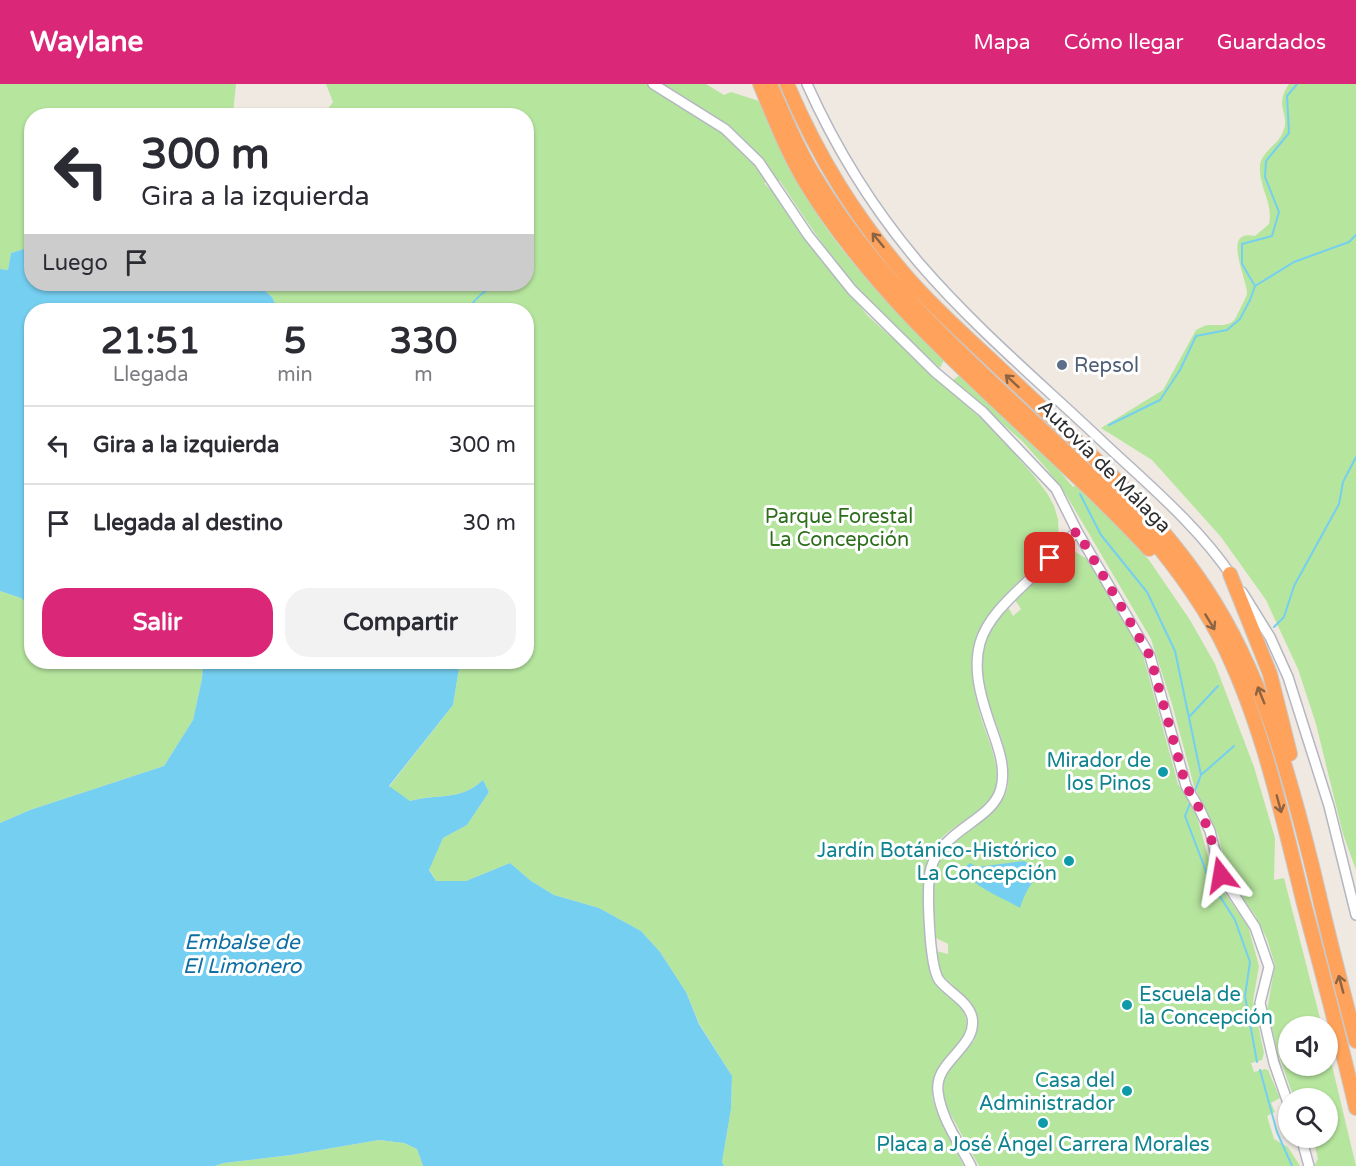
<!DOCTYPE html>
<html lang="es">
<head>
<meta charset="utf-8">
<style>
  :root { --surface:#fff; --page:#f2f2f3; --text:#2b2b33; --muted:#7c7c81; --line:#e1e1e2; --accent:#db2777 }
  body { margin:0; font-family:"Varela Round",sans-serif; background:var(--page); color:var(--text); height:100vh; display:flex; flex-direction:column; font-size:22px; white-space:nowrap }
  * { box-sizing:border-box; margin:0 }
  p { font-size:20px; color:var(--muted) }
  .icon { flex:none; width:33px; height:33px; fill:none; stroke:currentColor; stroke-width:2; stroke-linecap:round; stroke-linejoin:round }
  .map { position:relative; flex:1; overflow:hidden }
  .details { position:absolute; left:24px; top:219px; width:510px; height:366px; display:flex; flex-direction:column; background:var(--surface); border-radius:24px; box-shadow:0 2px 4px #0004 }
  .details>* { flex:none }
  .guide { position:absolute; left:24px; top:24px; width:510px; height:183px; border-radius:24px; box-shadow:0 2px 4px #0004; background:#fff; color:var(--text); overflow:hidden }
  .buttons { position:absolute; left:1278px; top:932px; display:grid; gap:12px }
  .buttons a { display:grid; place-items:center; width:60px; height:60px; border-radius:50%; background:var(--surface); box-shadow:0 2px 4px #0004; font-size:30px }
  .pin { position:absolute; display:grid; place-items:center; width:51px; height:51px; color:#fff; margin:-26px; border-radius:12px; box-shadow:0 3px 9px #0006 }
  .me { position:absolute; width:66px; margin:-33px; rotate:346deg; stroke-linejoin:round; filter:drop-shadow(0 0 4px #0008) }
  .turn { display:flex; align-items:center; gap:21px; height:126px; padding:0 18px; font-size:27px }
  .turn .icon { width:78px; height:78px; stroke-width:2.5 }
  .turn b { display:block; font-size:42px; line-height:51px }
  .then { display:flex; align-items:center; height:57px; padding:0 18px; background:#0003; gap:12px; font-size:22px }
  .eta { display:flex; justify-content:space-evenly; align-items:center; height:102px; text-align:center }
  .eta b { font-size:36px; font-weight:800; line-height:42px }
  .button { display:flex; gap:12px; margin-top:auto; padding:12px 18px }
  .button a { flex:1; height:69px; border-radius:24px; background:var(--accent); color:#fff; font-size:24px; font-weight:800; line-height:69px; text-align:center }
  .button a+a { background:var(--page); color:var(--text) }
  ul { padding:0; list-style:none }
  li { display:flex; align-items:center; gap:18px; height:78px; padding:0 18px; border-top:2px solid var(--line) }
  li div { flex:1 }
  li b { display:block; font-size:22px }
  li em { font-style:normal }
  header { display:flex; align-items:center; gap:36px; box-sizing:border-box; height:84px; padding:0 30px; background:var(--accent); color:#fff }
  header strong { font-size:28px }
  nav { display:flex; gap:33px; margin-inline-start:auto; font-size:21px }
  .map>svg:first-child { display:block }
  .green { fill:#b6e59e }
  .water { fill:#75cff0 }
  .lines { fill:none; stroke-linecap:round; stroke-linejoin:round }
  .stream { stroke:#75cff0; stroke-width:2 }
  .minor-casing { stroke:#b4b7c1; stroke-width:12 }
  .highway-casing { stroke:#c9c9c9; stroke-width:16 }
  .minor { stroke:#fff; stroke-width:9 }
  .highway { stroke:#ffa35c; stroke-width:14 }
  .oneway { stroke:#8c6343 }
  .route { stroke:#db2777; stroke-width:10; stroke-dasharray:0 18 }
  .service-dot { fill:#5c6f8a; stroke:#fff; stroke-width:2 }
  .culture-dot { fill:#0f9aa8; stroke:#fff; stroke-width:2 }
  .labels { text-anchor:middle; stroke-width:6; stroke-linejoin:round; paint-order:stroke }
  .service-label { font-size:20px; fill:#4e5e75; stroke:#fff; text-anchor:start }
  .street-label { font-size:20px; fill:#2e2e2e; stroke:#fff }
  .park-label { font-size:20px; fill:#2c6e1b; stroke:#fff }
  .culture-label { font-size:20px; fill:#0d838f; stroke:#fff; text-anchor:end }
  .water-label { font-size:21px; font-style:italic; fill:#0d6fa3; stroke:#fff }
</style>
</head>
<body>
<header>
<strong>Waylane</strong>
<nav><a>Mapa</a><a>Cómo llegar</a><a>Guardados</a></nav>
</header>
<div class="map">
<svg width="1356" height="1082" viewBox="0 0 1356 1082">
  <rect width="100%" height="100%" fill="#efe9e1"/>
  <!-- green -->
  <path class="green" d="M 0,0 L 236,0 L 233,29 L 244,31 L 32,32 L 31,159 L 27,164 L 11,169 L 8,186 L 0,185 Z
    M 326,0 L 706,0 L 724,11 L 731,8 L 762,18 C 773,44 784,70 796,94 C 832,164 889,221 944,276 L 940,284 C 909,255 875,226 848,192 C 823,163 802,130 780,97 L 764,99 L 772,107 L 801,151 L 868,232 L 996,348 L 1034,392 L 1047,409 L 1054,422 L 1058,435 L 1059,459 C 1030,488 979,527 973,568 C 969,592 976,617 983,640 C 990,661 1001,683 995,706 C 990,726 951,741 939,757 C 935,761 932,768 930,773 C 928,778 926,785 925,790 C 922,811 924,876 933,894 C 941,910 963,917 966,936 C 971,959 934,975 932,1007 C 931,1025 955,1065 964,1082 L 724,1082 L 722,1078 L 731,1025 L 732,992 L 699,939 L 686,908 L 660,868 L 641,847 L 599,824 L 554,811 L 531,797 L 510,779 L 466,797 L 436,797 L 429,785 L 443,754 L 467,741 L 489,708 L 483,696 C 459,718 438,709 410,717 L 389,703 L 453,621 L 460,578 L 526,578 L 526,226 L 278,226 L 272,213 L 257,200 L 526,200 L 526,32 L 323,31 L 333,18 Z
    M 1289,0 L 1356,0 L 1356,786 L 1343,750 L 1316,640 L 1298,585 L 1266,516 L 1221,453 L 1152,376 L 1101,344 L 1163,306 L 1196,246 C 1199,245 1201,243 1204,242 C 1214,239 1228,245 1235,235 C 1237,231 1246,214 1247,210 C 1248,196 1220,144 1255,152 L 1269,140 C 1273,119 1261,107 1260,87 C 1258,68 1277,63 1283,48 C 1291,30 1273,23 1289,0 Z
    M 960,291 L 1052,378 L 1073,403 L 1078,400 L 1149,476 L 1190,536 L 1215,580 L 1254,683 L 1275,754 L 1274,796 L 1284,794 L 1322,942 L 1288,942 L 1288,981 L 1328,981 L 1328,965 L 1356,1082 L 1314,1082 L 1318,1075 L 1313,1053 L 1328,1053 L 1328,1014 L 1294,1014 L 1279,972 L 1267,926 L 1275,881 L 1267,855 L 1255,831 L 1240,811 L 1227,788 L 1218,751 L 1194,702 L 1172,620 L 1151,555 L 1065,409 L 1046,384 L 1023,358 L 953,296 Z
    M 1064,466 L 1072,466 L 1087,475 L 1137,557 L 1144,575 L 1178,700 L 1196,729 L 1214,794 L 1248,842 L 1259,882 L 1253,917 L 1264,969 L 1262,976 L 1251,979 L 1254,988 L 1265,985 L 1268,986 L 1280,1014 L 1271,1019 L 1275,1028 L 1267,1032 L 1274,1055 L 1288,1063 L 1300,1082 L 979,1082 L 946,1022 L 943,1011 L 944,996 L 948,986 L 974,957 L 977,942 L 966,915 L 943,892 L 938,882 L 936,867 L 948,870 L 948,860 L 936,854 C 935,832 930,801 936,781 C 947,746 1005,735 1008,700 C 1012,632 946,590 1008,523 L 1013,532 L 1021,525 L 1015,516 Z
    M 0,507 L 21,514 L 31,524 L 32,578 L 103,578 L 108,580 L 134,578 L 203,578 L 202,595 L 193,636 L 164,682 L 30,726 L 0,739 Z
    M 379,1056 L 404,1059 L 417,1065 L 423,1082 L 215,1082 L 224,1079 L 291,1071 Z"/>
  <!-- water -->
  <path class="water" d="M 31,159 L 32,200 L 257,200 L 272,213 L 278,226 L 32,226 L 31,524 L 21,514 L 0,507 L 0,185 L 8,186 L 11,169 L 27,164 Z
    M 203,578 L 460,578 L 453,621 L 389,702 L 410,717 C 438,709 459,718 483,696 L 489,708 L 467,741 L 443,754 L 429,786 L 436,797 L 466,797 L 510,779 L 531,797 L 554,811 L 599,824 L 641,847 L 660,868 L 686,908 L 699,940 L 732,992 L 731,1025 L 722,1078 L 724,1082 L 423,1082 L 417,1065 L 404,1059 L 379,1056 L 291,1071 L 224,1079 L 215,1082 L 0,1082 L 0,739 L 30,726 L 164,682 L 193,636 L 202,595 Z
    M 1024,777 L 1042,788 C 1030,799 1025,809 1020,824 C 1004,814 969,802 964,784 L 970,779 L 977,783 Z"/>
  <g class="lines">
    <!-- stream -->
    <path class="stream" d="M 1255,202 L 1242,180 L 1242,160 L 1272,152 L 1279,128 L 1265,93 L 1266,77 L 1289,49 L 1287,12 L 1297,0
      M 468,226 C 473,215 484,209 493,200
      M 1109,341 L 1160,316 L 1180,286 L 1196,252 L 1227,246 L 1240,235 L 1250,216 L 1255,202 L 1294,178 L 1349,158 L 1356,151
      M 1080,410 L 1101,451 L 1147,508 L 1175,567 L 1201,691 L 1194,709
      M 1274,543 L 1284,533 L 1294,502 L 1339,420 L 1343,398 L 1356,373
      M 1190,632 L 1218,602
      M 1201,691 L 1234,662
      M 1191,717 L 1185,732 L 1209,795 L 1235,836 L 1250,878 L 1245,912 L 1257,978
      M 1260,986 L 1277,1048 L 1292,1082"/>
    <defs>
      <path id="minor" d="M 653,0 L 725,45 L 759,78 L 808,151 L 852,206 L 935,288 L 983,328 L 1056,405 L 1077,447 L 1150,572 L 1186,702 L 1199,724 L 1210,747 L 1221,791 L 1255,843 L 1269,883 L 1260,919 L 1274,979 L 1288,1019
        M 807,0 C 836,65 874,126 920,180 C 976,245 1043,301 1105,360 C 1150,402 1199,443 1233,494
        M 1242,508 L 1270,553 L 1288,593 L 1329,722 L 1356,831
        M 1301,1053 L 1309,1082
        M 971,1082 C 959,1059 941,1034 938,1008 C 934,976 978,964 972,933 C 968,917 948,908 939,896 C 929,881 926,801 931,784 C 943,744 993,737 1001,704 C 1007,680 995,656 988,634 C 980,610 973,584 980,559 C 988,531 1016,509 1036,489 C 1050,475 1063,461 1077,447"/>
      <path id="highway" d="M 760,0 C 774,33 787,68 806,99 C 894,243 1035,342 1149,465
        M 770,0 C 783,30 796,62 813,90 C 894,227 1025,322 1134,434 C 1166,470 1196,509 1219,552 C 1261,634 1281,727 1303,816 C 1321,885 1340,954 1356,1024
        M 787,0 C 818,73 855,133 907,193 C 932,222 961,248 989,274 C 1060,342 1137,408 1195,489 C 1259,578 1288,684 1314,790 C 1327,846 1341,901 1356,957
        M 1230,490 L 1270,590 L 1290,670"/>
    </defs>
    <!-- minor casing -->
    <use href="#minor" class="minor-casing"/>
    <!-- highway casing -->
    <use href="#highway" class="highway-casing"/>
    <!-- minor -->
    <use href="#minor" class="minor"/>
    <!-- highway -->
    <use href="#highway" class="highway"/>
  </g>
  <!-- one-way arrows -->
  <defs><path id="oneway-shaft" d="M-6 0H5M1.5-3L5.5 0L1.5 3" fill="none" stroke-width="1.6" stroke-linecap="round" stroke-linejoin="round" transform="scale(1.5)"/></defs>
  <g class="oneway">
    <use href="#oneway-shaft" transform="translate(878 156) rotate(-129)"/>
    <use href="#oneway-shaft" transform="translate(1012 297) rotate(-137)"/>
    <use href="#oneway-shaft" transform="translate(1210 538) rotate(59)"/>
    <use href="#oneway-shaft" transform="translate(1261 611) rotate(-112)"/>
    <use href="#oneway-shaft" transform="translate(1279 720) rotate(75)"/>
    <use href="#oneway-shaft" transform="translate(1341 900) rotate(-105)"/>
  </g>
  <g class="lines">
    <!-- route -->
    <path class="route" d="M 1050,474 L 1077,447 L 1150,572 L 1186,702 L 1199,724 L 1209,747 L 1221,791"/>
  </g>
  <!-- markers -->
  <circle class="service-dot" cx="1062" cy="281" r="6"/>
  <g class="culture-dot">
    <circle cx="1163" cy="688" r="6"/>
    <circle cx="1069" cy="777" r="6"/>
    <circle cx="1127" cy="921" r="6"/>
    <circle cx="1127" cy="1007" r="6"/>
    <circle cx="1043" cy="1039" r="6"/>
  </g>
  <g class="labels">
    <!-- service labels -->
    <g class="service-label">
      <text x="1074" y="288">Repsol</text>
    </g>
    <!-- street labels -->
    <g class="street-label">
      <text transform="translate(1105 382) rotate(45)" y="7">Autovía de Málaga</text>
    </g>
    <!-- park labels -->
    <g class="park-label">
      <text x="839" y="439">Parque Forestal<tspan x="839" dy="23">La Concepción</tspan></text>
    </g>
    <!-- culture labels -->
    <g class="culture-label">
      <text x="1151" y="683">Mirador de<tspan x="1151" dy="23">los Pinos</tspan></text>
      <text x="1057" y="773">Jardín Botánico-Histórico<tspan x="1057" dy="23">La Concepción</tspan></text>
      <text x="1139" y="917" text-anchor="start">Escuela de<tspan x="1139" dy="23">la Concepción</tspan></text>
      <text x="1115" y="1003">Casa del<tspan x="1115" dy="23">Administrador</tspan></text>
      <text x="1043" y="1067" text-anchor="middle">Placa a José Ángel Carrera Morales</text>
    </g>
    <!-- water labels -->
    <g class="water-label">
      <text x="242" y="865">Embalse de<tspan x="242" dy="24">El Limonero</tspan></text>
    </g>
  </g>
</svg>
<div class="buttons">
<a><svg class="icon" aria-label="sound" viewBox="0 0 24 24"><path d="M4 9h4l5-4v14l-5-4H4zM17 9q2 3 0 6"/></svg></a>
<a><svg class="icon" aria-label="search" viewBox="0 0 24 24"><circle cx="10" cy="10" r="6"/><path d="M15 15l6 6"/></svg></a>
</div>
<div class="pin" style="left:1050px;top:474px;background:#d93025"><svg class="icon" aria-label="arrive" viewBox="0 0 24 24"><path d="M6 21V4h12l-3 4 3 4H6"/></svg></div>
<svg class="me" style="left:1221px;top:791px" viewBox="-20 -20 40 40"><path d="M0-17L14 15 0 8-14 15z" fill="#db2777" stroke="#fff" stroke-width="4"/></svg>
<div class="guide">
<div class="turn"><svg class="icon" aria-label="left" viewBox="0 0 24 24"><path d="M17 20v-9H6M10 6l-5 5 5 5"/></svg><div><b>300 m</b>Gira a la izquierda</div></div>
<div class="then">Luego<svg class="icon" aria-label="arrive" viewBox="0 0 24 24"><path d="M6 21V4h12l-3 4 3 4H6"/></svg></div>
</div>
<section class="details">
<div class="eta">
<div><b>21:51</b><p>Llegada</p></div>
<div><b>5</b><p>min</p></div>
<div><b>330</b><p>m</p></div>
</div>
<ul>
<li><svg class="icon" aria-label="left" viewBox="0 0 24 24"><path d="M17 20v-9H6M10 6l-5 5 5 5"/></svg><div><b>Gira a la izquierda</b></div><em>300 m</em></li>
<li><svg class="icon" aria-label="arrive" viewBox="0 0 24 24"><path d="M6 21V4h12l-3 4 3 4H6"/></svg><div><b>Llegada al destino</b></div><em>30 m</em></li>
</ul>
<div class="button"><a>Salir</a><a>Compartir</a></div>
</section>
</div>
</body>
</html>
